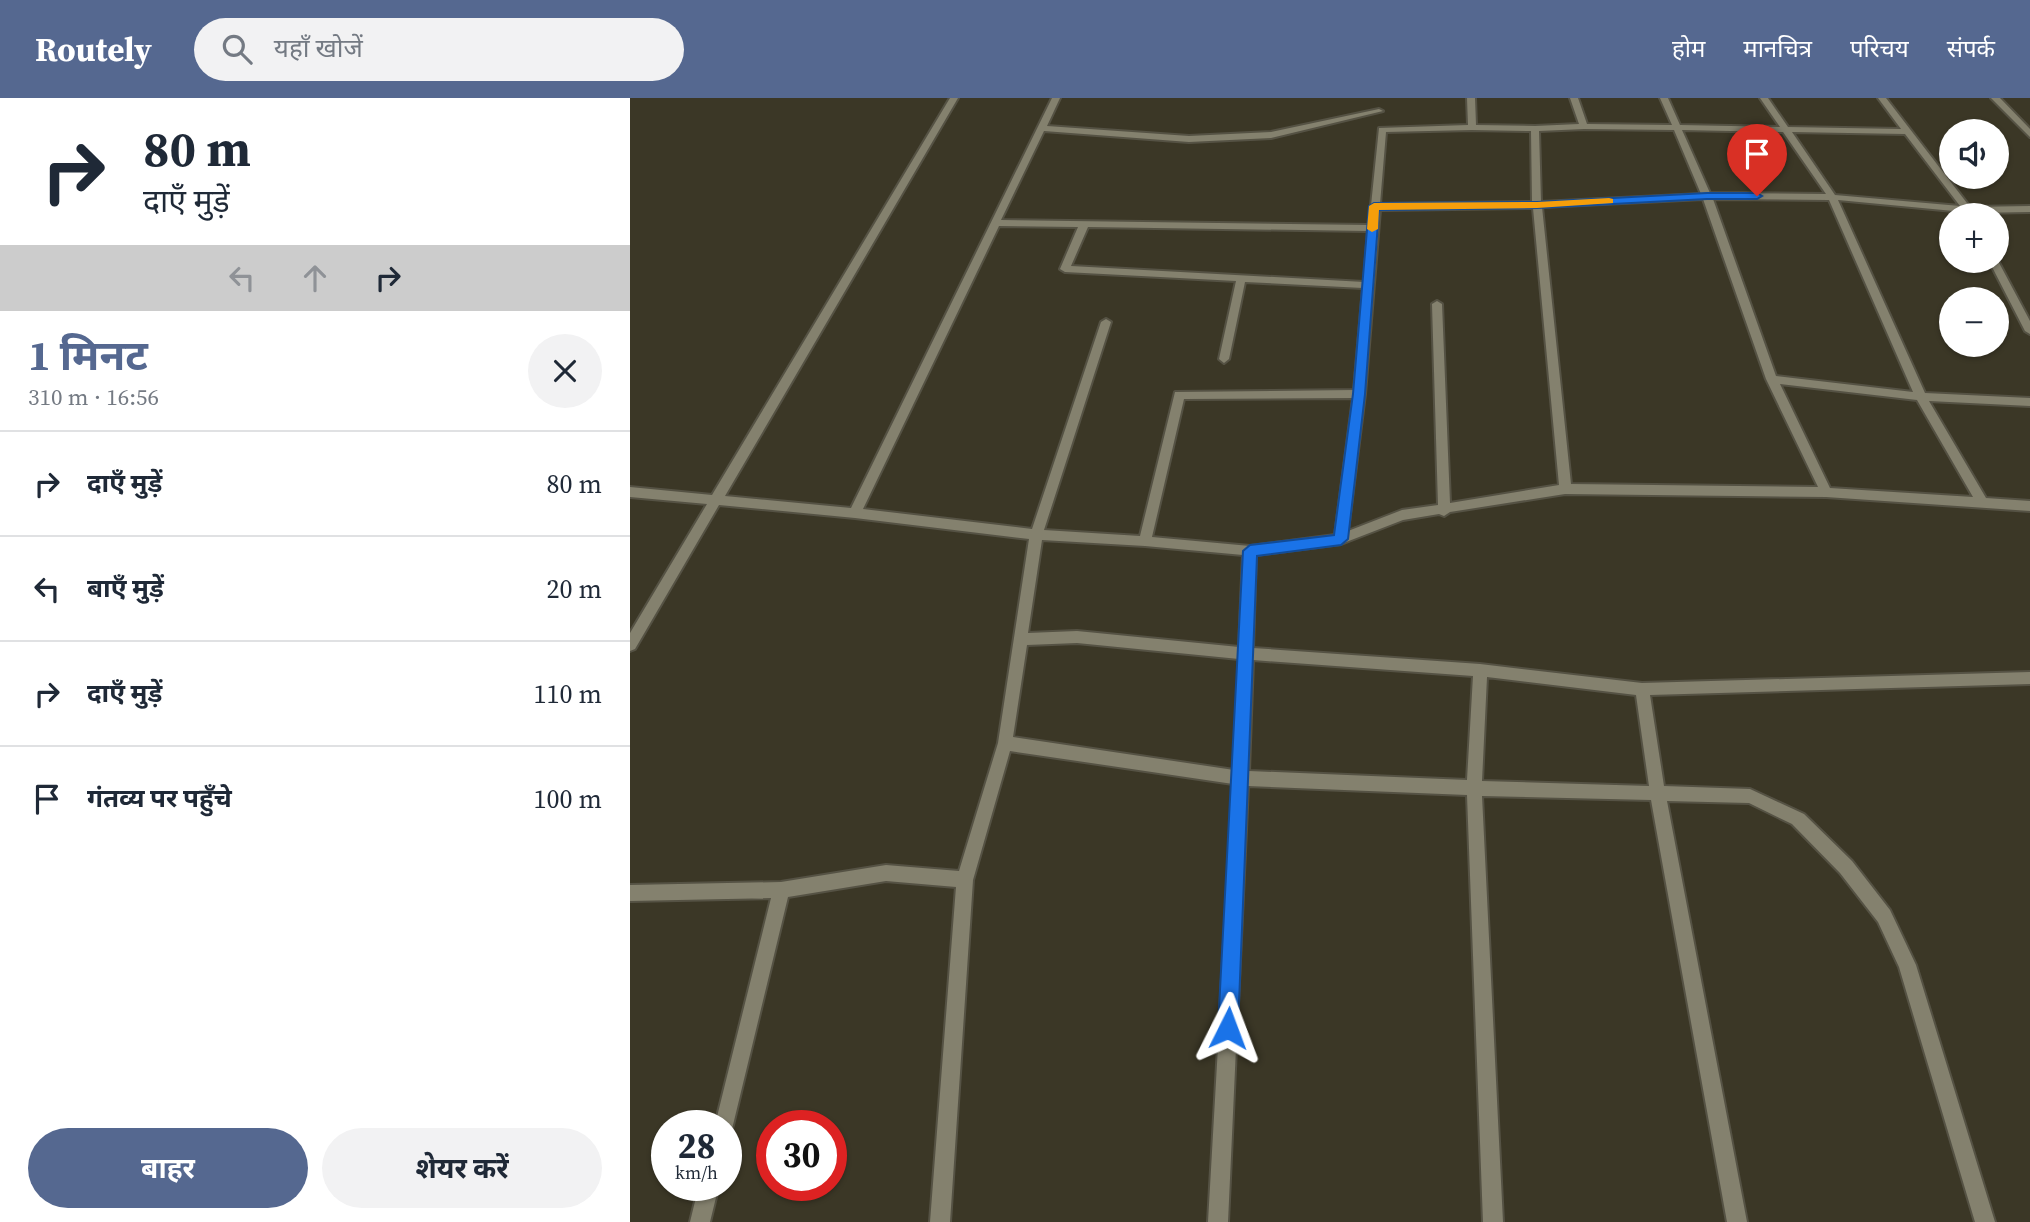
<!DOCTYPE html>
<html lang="hi">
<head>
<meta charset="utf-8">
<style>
  :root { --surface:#fff; --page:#f2f2f3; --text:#1f2937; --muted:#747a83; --line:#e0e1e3; --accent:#556890 }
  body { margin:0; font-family:"Source Serif 4","Noto Sans Devanagari",serif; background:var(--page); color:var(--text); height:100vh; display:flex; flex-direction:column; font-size:26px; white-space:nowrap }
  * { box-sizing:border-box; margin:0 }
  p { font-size:23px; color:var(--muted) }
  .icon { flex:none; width:38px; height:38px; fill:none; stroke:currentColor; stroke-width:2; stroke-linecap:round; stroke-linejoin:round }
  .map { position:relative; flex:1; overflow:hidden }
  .details { display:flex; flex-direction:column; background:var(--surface); width:630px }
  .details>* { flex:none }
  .guide { background:#fff; color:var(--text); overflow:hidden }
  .controls { position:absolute; left:1309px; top:21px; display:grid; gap:14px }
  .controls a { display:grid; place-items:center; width:70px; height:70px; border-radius:50%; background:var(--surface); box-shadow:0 2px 5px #0004; font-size:35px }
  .speed { position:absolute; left:21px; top:1012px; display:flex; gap:14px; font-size:35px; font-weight:700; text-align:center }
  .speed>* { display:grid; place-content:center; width:91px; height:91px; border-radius:50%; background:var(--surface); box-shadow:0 2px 5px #0004; line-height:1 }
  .speed small { font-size:18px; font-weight:400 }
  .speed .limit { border:10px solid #d22; background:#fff; color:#111 }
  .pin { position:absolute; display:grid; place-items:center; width:60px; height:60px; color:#fff; margin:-72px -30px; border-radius:50% 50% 50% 0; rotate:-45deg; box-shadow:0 0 7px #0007 }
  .pin .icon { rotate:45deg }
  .me { position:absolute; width:77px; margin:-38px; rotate:3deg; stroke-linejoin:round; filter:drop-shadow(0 0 5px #0008) }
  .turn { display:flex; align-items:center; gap:24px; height:147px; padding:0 28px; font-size:32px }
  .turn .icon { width:91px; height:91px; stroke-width:2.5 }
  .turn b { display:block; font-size:49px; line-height:60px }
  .lanes { display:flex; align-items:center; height:66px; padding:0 28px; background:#0003; justify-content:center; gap:35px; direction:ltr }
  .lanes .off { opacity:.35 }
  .round { display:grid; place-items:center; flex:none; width:74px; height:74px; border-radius:37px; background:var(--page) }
  .headline { display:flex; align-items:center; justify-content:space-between; height:119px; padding:0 28px }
  h1 { font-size:42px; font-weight:700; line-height:52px; color:var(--accent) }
  .cta { display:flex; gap:14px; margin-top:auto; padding:14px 28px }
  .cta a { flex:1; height:80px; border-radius:42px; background:var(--accent); color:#fff; font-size:28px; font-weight:700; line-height:80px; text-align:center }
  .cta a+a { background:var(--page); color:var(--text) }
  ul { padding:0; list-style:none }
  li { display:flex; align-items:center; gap:21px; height:105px; padding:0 28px; border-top:2px solid var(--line) }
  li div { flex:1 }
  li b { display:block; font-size:26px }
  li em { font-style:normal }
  header { display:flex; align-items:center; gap:42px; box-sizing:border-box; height:98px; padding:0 35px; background:var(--accent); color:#fff }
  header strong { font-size:33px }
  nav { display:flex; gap:38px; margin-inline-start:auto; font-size:24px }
  .search { width:490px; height:63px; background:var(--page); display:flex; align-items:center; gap:18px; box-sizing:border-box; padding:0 24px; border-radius:38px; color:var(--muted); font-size:26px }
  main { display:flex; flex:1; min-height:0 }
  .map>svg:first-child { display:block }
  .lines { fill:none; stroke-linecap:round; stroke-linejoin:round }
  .street-casing { stroke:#555244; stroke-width:4 }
  .street { fill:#84816e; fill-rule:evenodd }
  .route { fill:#1a73e8; stroke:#114b97; stroke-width:2 }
  .slow { fill:#f59e0b }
</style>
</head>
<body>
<header>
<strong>Routely</strong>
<div class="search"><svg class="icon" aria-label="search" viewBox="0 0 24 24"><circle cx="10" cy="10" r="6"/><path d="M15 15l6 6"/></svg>यहाँ खोजें</div>
<nav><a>होम</a><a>मानचित्र</a><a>परिचय</a><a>संपर्क</a></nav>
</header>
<main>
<section class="details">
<div class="guide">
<div class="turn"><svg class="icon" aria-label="right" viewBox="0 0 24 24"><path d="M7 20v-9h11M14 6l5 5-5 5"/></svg><div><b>80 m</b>दाएँ मुड़ें</div></div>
<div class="lanes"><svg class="icon off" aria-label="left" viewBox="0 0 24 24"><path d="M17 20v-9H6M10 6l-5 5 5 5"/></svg><svg class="icon off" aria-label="ahead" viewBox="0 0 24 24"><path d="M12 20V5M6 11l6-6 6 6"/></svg><svg class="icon" aria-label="right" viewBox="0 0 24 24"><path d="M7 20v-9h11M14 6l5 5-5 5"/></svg></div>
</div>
<div class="headline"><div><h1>1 मिनट</h1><p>310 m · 16:56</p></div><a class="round"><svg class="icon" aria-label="close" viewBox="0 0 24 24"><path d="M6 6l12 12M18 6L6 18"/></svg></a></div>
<ul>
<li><svg class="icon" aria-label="right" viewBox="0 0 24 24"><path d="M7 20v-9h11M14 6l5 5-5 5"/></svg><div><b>दाएँ मुड़ें</b></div><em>80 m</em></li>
<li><svg class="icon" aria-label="left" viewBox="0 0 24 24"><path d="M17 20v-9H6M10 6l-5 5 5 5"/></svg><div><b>बाएँ मुड़ें</b></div><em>20 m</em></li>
<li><svg class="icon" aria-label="right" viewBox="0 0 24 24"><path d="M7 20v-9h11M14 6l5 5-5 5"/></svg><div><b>दाएँ मुड़ें</b></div><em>110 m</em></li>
<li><svg class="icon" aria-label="arrive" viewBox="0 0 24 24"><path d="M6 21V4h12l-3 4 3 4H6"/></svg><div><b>गंतव्य पर पहुँचे</b></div><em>100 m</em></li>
</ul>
<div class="cta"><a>बाहर</a><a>शेयर करें</a></div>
</section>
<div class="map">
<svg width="1400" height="1124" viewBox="0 0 1400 1124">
  <rect width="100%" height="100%" fill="#3b3726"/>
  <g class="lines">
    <defs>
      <path id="street" d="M 320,0 L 328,0 L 95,398 L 221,410 L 422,0 L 430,0 L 417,28 L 559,38 L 641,34 L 749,11 L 753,13 L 641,40 L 559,44 L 414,33 L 371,122 L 739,127 L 749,30 L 838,27 L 837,0 L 845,0 L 846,27 L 905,28 L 949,26 L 940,0 L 948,0 L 957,26 L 1042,27 L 1030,0 L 1038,0 L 1050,27 L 1150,29 L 1130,0 L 1138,0 L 1158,29 L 1271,31 L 1248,0 L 1256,0 L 1340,109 L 1400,108 L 1400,114 L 1344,115 L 1344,117 L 1336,117 L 1334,114 L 1208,102 L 1295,295 L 1400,300 L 1400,308 L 1299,303 L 1356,400 L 1400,403 L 1400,413 L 1196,399 L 935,396 L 820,414 L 814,418 L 809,416 L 773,422 L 711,446 L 626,457 L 623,550 L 850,566 L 1012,585 L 1400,574 L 1400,586 L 1020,597 L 1034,688 L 1120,691 L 1174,716 L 1222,763 L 1260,812 L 1286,867 L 1365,1124 L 1345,1124 L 1269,869 L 1248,824 L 1210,775 L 1162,726 L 1119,705 L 1037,703 L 1117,1124 L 1097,1124 L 1021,702 L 852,698 L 873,1124 L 853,1124 L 837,697 L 618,688 L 598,1124 L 578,1124 L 603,686 L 380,653 L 343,782 L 320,1124 L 300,1124 L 326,789 L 256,783 L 158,799 L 103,1027 L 101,1034 L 96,1036 L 96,1027 L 85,1027 L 141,800 L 0,803 L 0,787 L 151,784 L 256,767 L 329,773 L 368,645 L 399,441 L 225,420 L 89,407 L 5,551 L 0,553 L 0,535 L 77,406 L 0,399 L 0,389 L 82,397 ZM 954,31 L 1044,32 L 1071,96 L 911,104 L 909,33 ZM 842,32 L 901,33 L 902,104 L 750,106 L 756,34 ZM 1052,32 L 1153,34 L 1196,96 L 1080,95 ZM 1162,34 L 1275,36 L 1330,108 L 1205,97 ZM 1073,101 L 1136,281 L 1188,389 L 941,386 L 912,109 ZM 1083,101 L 1199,102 L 1283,294 L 1146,278 ZM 903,110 L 929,387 L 820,405 L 812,206 L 807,203 L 802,206 L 808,407 L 772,412 L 718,433 L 735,296 L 750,112 ZM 369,128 L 448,129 L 430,171 L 435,174 L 606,183 L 589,261 L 594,265 L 599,261 L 615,184 L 733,190 L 724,292 L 545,294 L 510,438 L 414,432 L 481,224 L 476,221 L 471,224 L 402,431 L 233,411 ZM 458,129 L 738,133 L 734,184 L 441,168 ZM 1150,286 L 1287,302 L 1343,399 L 1200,390 ZM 723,300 L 705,437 L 620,448 L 522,439 L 554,301 ZM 412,442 L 515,448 L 613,457 L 609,549 L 447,533 L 398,535 ZM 447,545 L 609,561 L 604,672 L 383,639 L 397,547 ZM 623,562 L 843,578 L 837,682 L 619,673 ZM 857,579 L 1006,597 L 1019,688 L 852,683 Z
        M 1361,0 L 1370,0 L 1400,31 L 1400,39 Z
        M 1367,161 L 1400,223 L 1400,236 L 1395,233 L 1359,163 L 1367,163 Z
        M 69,1087 L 89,1087 L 80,1124 L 60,1124 Z"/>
    </defs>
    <!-- street casing -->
    <use href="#street" class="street-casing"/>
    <!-- street -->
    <use href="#street" class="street"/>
  </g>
  <!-- route -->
  <path class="route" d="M 1077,95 L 1127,95 L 1132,98 L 1127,101 L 1077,101 L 907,110 L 749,112 L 735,296 L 718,441 L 711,447 L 627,458 L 608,930 L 605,937 L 598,940 L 591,937 L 588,930 L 613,453 L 620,447 L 704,437 L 723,296 L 739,108 L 744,105 L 907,104 Z"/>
  <!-- slow -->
  <path class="slow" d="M 979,100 L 983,101 L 983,105 L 907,110 L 749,112 L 748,131 L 742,134 L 737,131 L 739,108 L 744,105 L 907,104 Z"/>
</svg>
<div class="controls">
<a><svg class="icon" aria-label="sound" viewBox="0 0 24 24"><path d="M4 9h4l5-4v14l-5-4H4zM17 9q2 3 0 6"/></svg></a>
<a>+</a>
<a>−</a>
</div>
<div class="speed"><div>28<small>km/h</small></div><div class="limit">30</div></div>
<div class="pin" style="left:1127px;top:98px;background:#d93025"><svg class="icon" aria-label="arrive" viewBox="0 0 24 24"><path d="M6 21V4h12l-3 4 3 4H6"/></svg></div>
<svg class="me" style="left:598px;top:930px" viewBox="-20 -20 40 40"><path d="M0-17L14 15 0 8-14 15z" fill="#1a73e8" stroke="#fff" stroke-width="4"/></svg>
</div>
</main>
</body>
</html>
